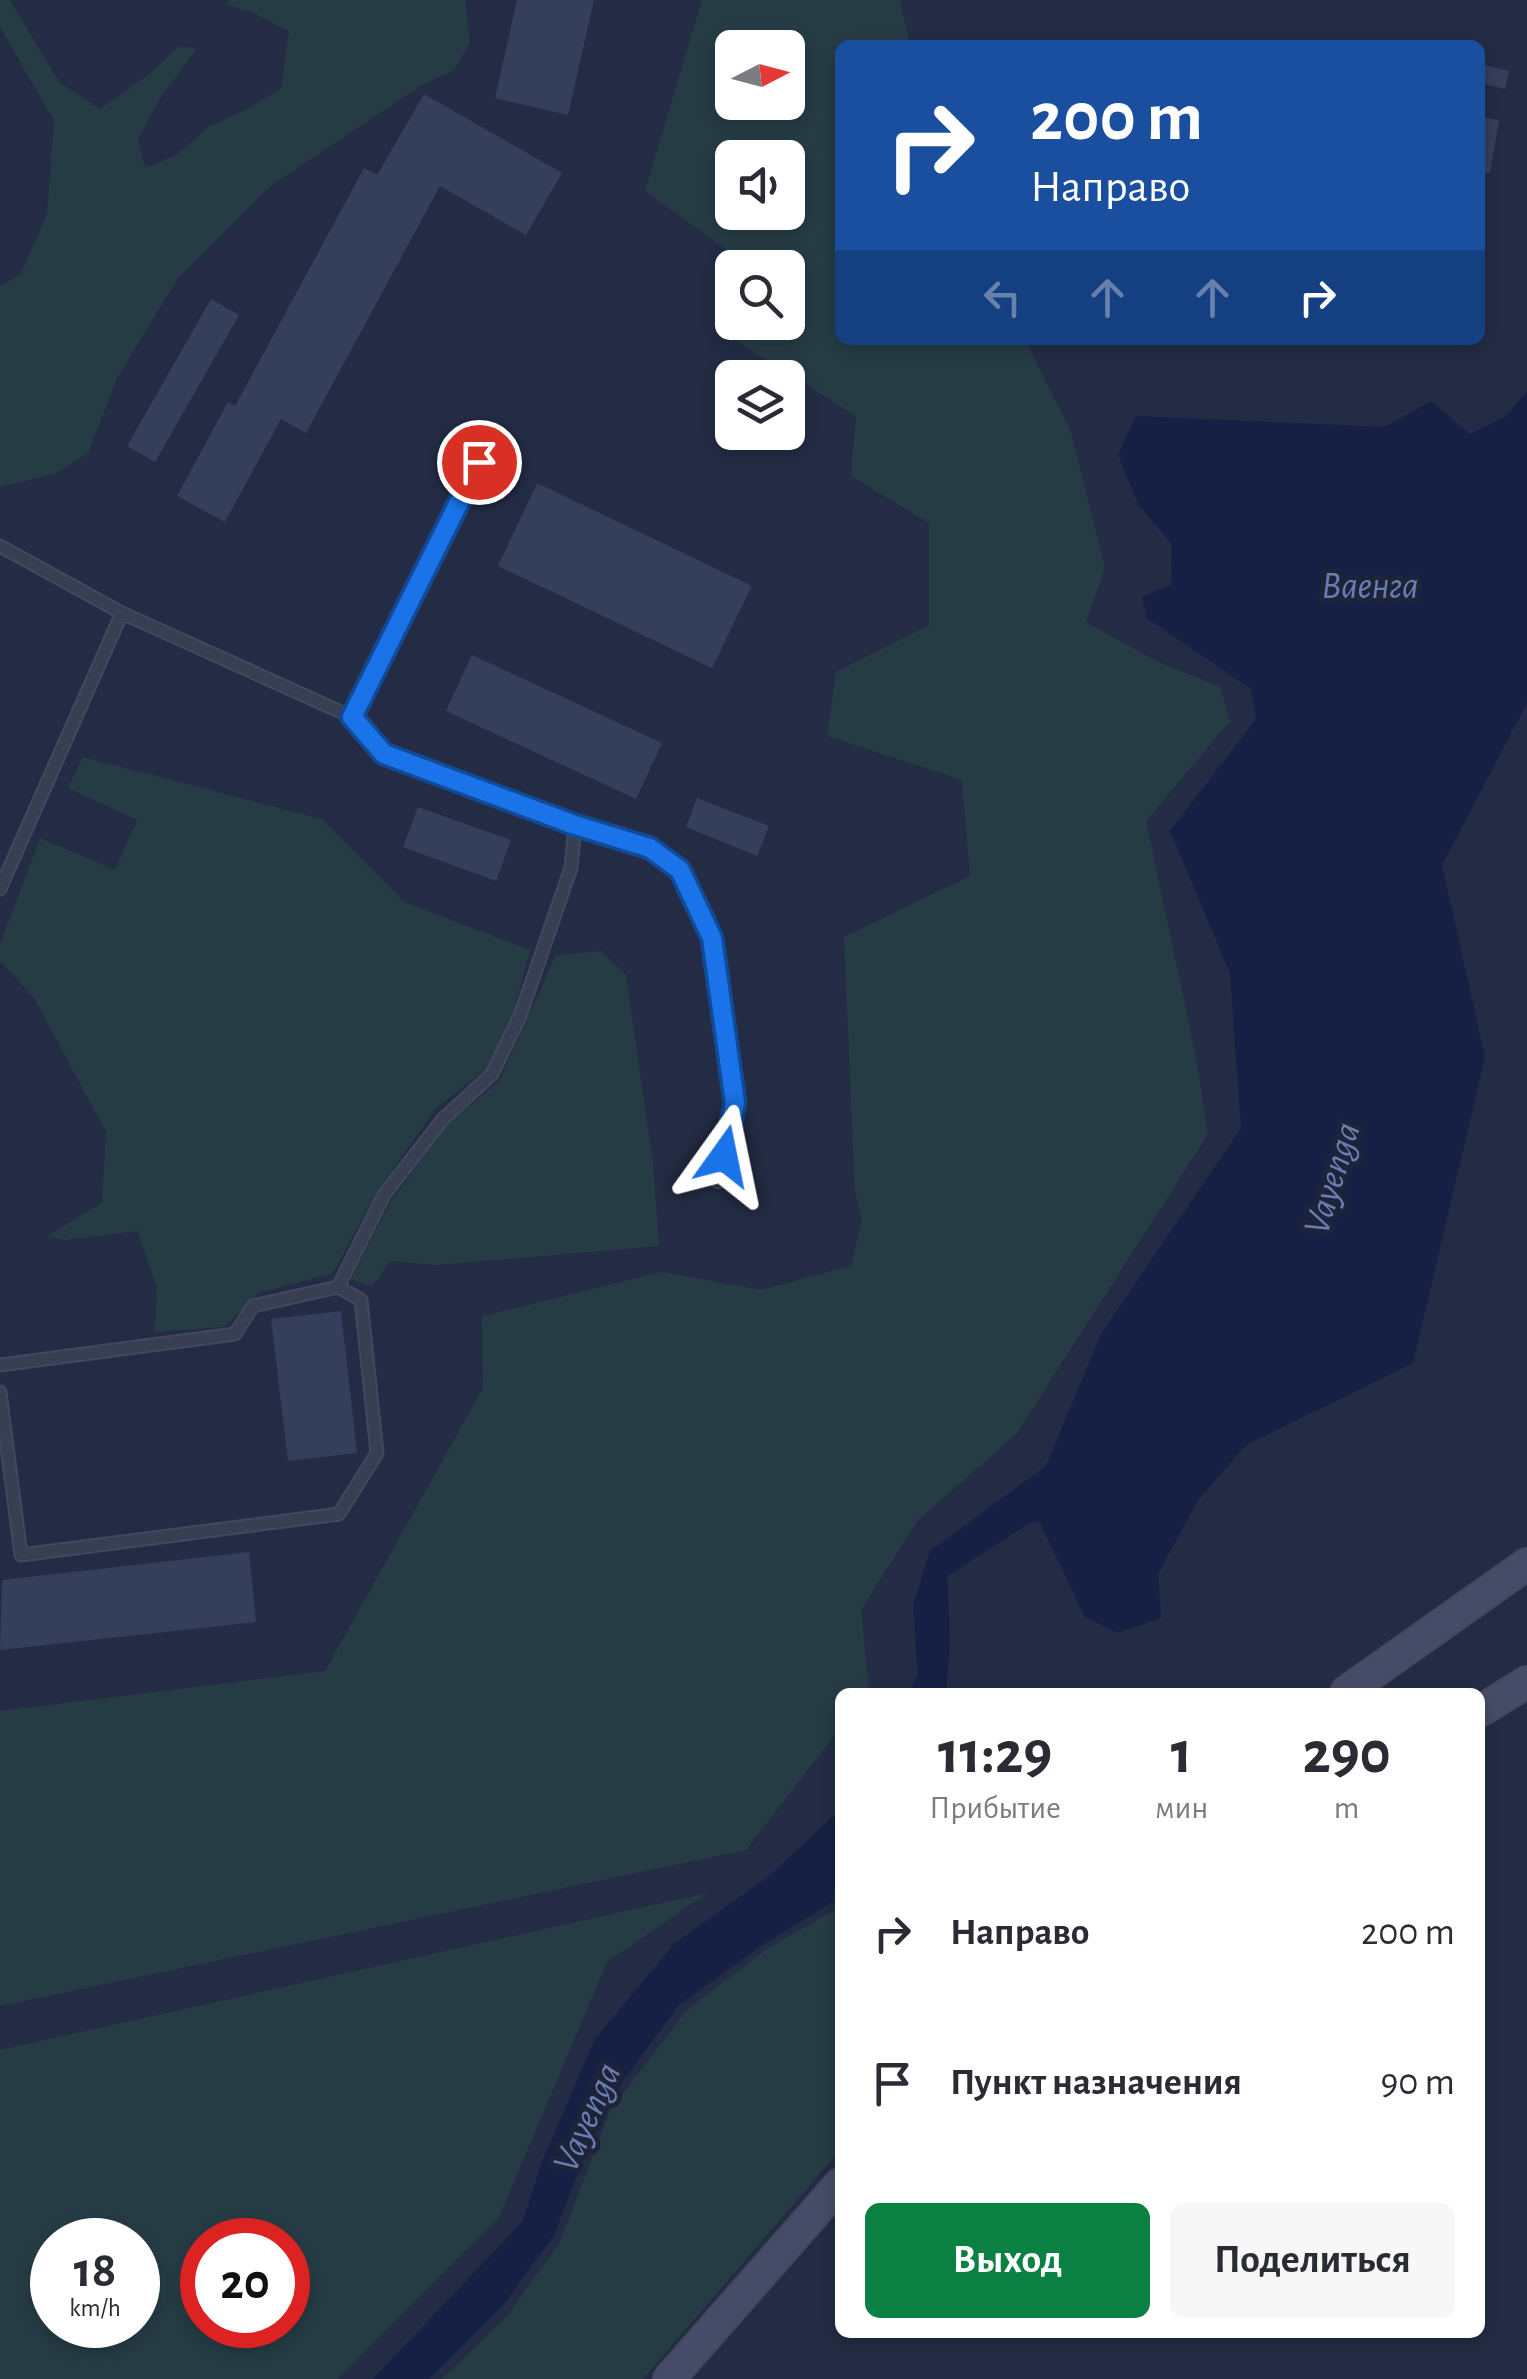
<!DOCTYPE html>
<html lang="ru">
<head>
<meta charset="utf-8">
<style>
  :root { --surface:#fff; --page:#f7f7f7; --text:#2b2b33; --muted:#7c7c81; --accent:#0b8043 }
  body { margin:0; font-family:"Alegreya Sans",sans-serif; background:var(--page); color:var(--text); height:100vh; display:flex; flex-direction:column; font-size:38px; white-space:nowrap }
  * { box-sizing:border-box; margin:0 }
  p { font-size:32px; color:var(--muted) }
  .icon { flex:none; width:55px; height:55px; fill:none; stroke:currentColor; stroke-width:2; stroke-linecap:round; stroke-linejoin:round }
  .map { position:relative; flex:1; overflow:hidden }
  .panel { position:absolute; left:835px; top:1688px; width:650px; height:650px; display:flex; flex-direction:column; background:var(--surface); border-radius:15px; box-shadow:0 5px 15px #0003 }
  .panel>* { flex:none }
  .guide { position:absolute; left:835px; top:40px; width:650px; height:305px; border-radius:15px; box-shadow:0 5px 15px #0003; background:#1a4fa0; color:#fff; overflow:hidden }
  .needle { width:65px; rotate:84deg }
  .tools { position:absolute; left:715px; top:30px; display:grid; gap:20px }
  .tools a { display:grid; place-items:center; width:90px; height:90px; border-radius:15px; background:var(--surface); box-shadow:0 5px 15px #0003; font-size:50px }
  .speed { position:absolute; left:30px; top:2218px; display:flex; gap:20px; font-size:50px; font-weight:700; text-align:center }
  .speed>* { display:grid; place-content:center; width:130px; height:130px; border-radius:50%; background:var(--surface); box-shadow:0 5px 15px #0003; line-height:1 }
  .speed small { font-size:25px; font-weight:400 }
  .speed .limit { border:15px solid #d22; background:#fff; color:#111 }
  .pin { position:absolute; display:grid; place-items:center; width:85px; height:85px; color:#fff; margin:-42px; border:5px solid #fff; border-radius:50%; box-shadow:0 2px 10px #0007 }
  .me { position:absolute; width:110px; margin:-55px; rotate:12deg; stroke-linejoin:round; filter:drop-shadow(0 0 8px #0008) }
  .turn { display:flex; align-items:center; gap:35px; height:210px; padding:0 30px; font-size:45px }
  .turn .icon { width:130px; height:130px; stroke-width:2.5 }
  .turn b { display:block; font-size:70px; line-height:85px }
  .lanes { display:flex; align-items:center; height:95px; padding:0 30px; background:#0003; justify-content:center; gap:50px; direction:ltr }
  .lanes .off { opacity:.35 }
  .eta { display:flex; justify-content:space-evenly; align-items:center; height:170px; text-align:center }
  .eta b { font-size:60px; font-weight:700; line-height:70px }
  .action { display:flex; gap:20px; margin-top:auto; padding:20px 30px }
  .action a { flex:1; height:115px; border-radius:15px; background:var(--accent); color:#fff; font-size:40px; font-weight:700; line-height:115px; text-align:center }
  .action a+a { background:var(--page); color:var(--text) }
  ul { padding:0; list-style:none }
  li { display:flex; align-items:center; gap:30px; height:150px; padding:0 30px }
  li div { flex:1 }
  li b { display:block; font-size:38px }
  li em { font-style:normal }
  .map>svg:first-child { display:block }
  .green { fill:#263c45; fill-rule:evenodd }
  .water { fill:#152044 }
  .building { fill:#353f5b }
  .lines { fill:none; stroke-linecap:round; stroke-linejoin:round }
  .lane-casing { stroke:#42485d; stroke-width:15 }
  .secondary-casing { stroke:#42485d; stroke-width:34 }
  .lane { stroke:#383f53; stroke-width:11 }
  .secondary { stroke:#464c67; stroke-width:30 }
  .route-casing { stroke:#114b97; stroke-width:25 }
  .route { stroke:#1a73e8; stroke-width:18 }
  .labels { text-anchor:middle; stroke-width:10; stroke-linejoin:round; paint-order:stroke }
  .water-label { font-size:38px; font-style:italic; fill:#6b7cb0; stroke:#1d2439 }
</style>
</head>
<body>
<div class="map">
<svg width="1527" height="2379" viewBox="0 0 1527 2379">
  <rect width="100%" height="100%" fill="#232c44"/>
  <!-- green -->
  <path class="green" d="M 0,0 L 10,0 L 60,83 L 100,109 L 152,72 L 178,47 L 197,48 L 159,100 L 138,139 L 145,168 L 177,155 L 208,127 L 248,109 L 281,88 L 289,32 L 256,14 L 225,4 L 230,0 L 465,0 L 470,42 L 454,70 L 422,85 L 272,185 L 179,277 L 118,376 L 88,453 L 55,474 L 0,487 L 0,287 L 21,273 L 47,215 L 54,121 L 0,27 Z
    M 702,0 L 900,0 L 910,45 L 840,45 L 840,340 L 1025,340 L 1070,429 L 1105,568 L 1086,622 L 1156,661 L 1220,687 L 1230,721 L 1146,821 L 1196,1057 L 1208,1134 L 1017,1433 L 917,1521 L 861,1610 L 869,1690 L 840,1692 L 840,1728 L 746,1850 L 0,2006 L 0,1711 L 325,1671 L 483,1388 L 482,1316 L 662,1272 L 761,1290 L 851,1266 L 862,1219 L 855,1192 L 844,937 L 970,876 L 962,780 L 827,736 L 836,672 L 929,625 L 929,523 L 851,476 L 856,416 L 721,332 L 734,255 L 645,191 ZM 732,48 L 788,48 L 788,102 L 732,102 ZM 732,158 L 788,158 L 788,212 L 732,212 ZM 732,268 L 788,268 L 788,322 L 732,322 Z
    M 83,757 L 321,819 L 404,902 L 530,950 L 512,1018 L 486,1069 L 436,1108 L 376,1194 L 333,1273 L 259,1293 L 224,1327 L 155,1332 L 157,1287 L 137,1231 L 65,1240 L 47,1236 L 102,1203 L 106,1132 L 34,998 L 0,961 L 0,944 L 40,838 L 115,870 L 137,820 L 68,788 Z
    M 601,951 L 626,975 L 653,1163 L 659,1246 L 437,1265 L 390,1261 L 372,1287 L 351,1279 L 389,1204 L 446,1126 L 499,1081 L 556,955 Z
    M 707,1893 L 607,1962 L 499,2217 L 338,2379 L 0,2379 L 0,2050 ZM 52,2240 L 138,2240 L 138,2325 L 52,2325 ZM 202,2240 L 288,2240 L 288,2325 L 202,2325 Z
    M 840,1907 L 840,2150 L 643,2379 L 442,2379 L 507,2316 L 560,2242 L 610,2111 L 686,2011 L 767,1949 Z"/>
  <!-- water -->
  <path class="water" d="M 1527,391 L 1527,703 L 1442,865 L 1485,1057 L 1413,1363 L 1246,1445 L 1198,1500 L 1158,1574 L 1161,1618 L 1117,1633 L 1085,1617 L 1039,1521 L 1028,1524 L 947,1576 L 950,1645 L 946,1692 L 909,1692 L 918,1674 L 913,1605 L 930,1551 L 1046,1466 L 1101,1334 L 1241,1128 L 1230,973 L 1170,831 L 1256,719 L 1251,689 L 1147,618 L 1142,597 L 1171,585 L 1172,544 L 1138,504 L 1118,455 L 1136,416 L 1385,427 L 1431,401 L 1470,434 L 1506,416 Z
    M 840,1810 L 840,1853 L 833,1902 L 762,1945 L 679,2005 L 603,2108 L 554,2235 L 503,2305 L 429,2379 L 373,2379 L 523,2221 L 541,2164 L 595,2039 L 674,1944 L 768,1877 Z"/>
  <!-- building -->
  <path class="building" d="M 517,0 L 594,0 L 568,115 L 495,98 Z
    M 1480,64 L 1509,71 L 1505,89 L 1480,83 Z
    M 424,94 L 562,173 L 526,235 L 440,186 L 306,433 L 281,419 L 225,522 L 177,496 L 228,402 L 235,406 L 364,168 L 377,175 Z
    M 1480,117 L 1499,120 L 1490,173 L 1480,173 Z
    M 211,299 L 239,315 L 155,462 L 127,446 Z
    M 537,483 L 752,586 L 712,668 L 498,566 Z
    M 472,655 L 662,743 L 636,799 L 446,711 Z
    M 697,798 L 769,826 L 757,856 L 686,827 Z
    M 418,807 L 511,840 L 496,881 L 403,847 Z
    M 341,1311 L 357,1453 L 288,1461 L 271,1319 Z
    M 249,1552 L 256,1622 L 0,1650 L 2,1580 Z"/>
  <g class="lines">
    <defs>
      <path id="lane" d="M 0,546 L 122,613 L 352,717 L 495,430
        M 352,717 L 384,754 L 575,825 L 649,848 L 680,871 L 712,938 L 735,1103 L 718,1182
        M 0,889 L 122,613
        M 338,1287 L 384,1195 L 442,1120 L 492,1074 L 520,1016 L 571,868 L 575,825
        M 0,1365 L 235,1334 L 253,1306 L 338,1287 L 361,1300 L 377,1453 L 339,1514 L 21,1555 L 0,1392"/>
      <path id="secondary" d="M 1346,1692 L 1527,1564
        M 1480,1711 L 1527,1682
        M 669,2379 L 840,2184"/>
    </defs>
    <!-- lane casing -->
    <use href="#lane" class="lane-casing"/>
    <!-- secondary casing -->
    <use href="#secondary" class="secondary-casing"/>
    <!-- lane -->
    <use href="#lane" class="lane"/>
    <!-- secondary -->
    <use href="#secondary" class="secondary"/>
  </g>
  <g class="lines">
    <defs>
      <path id="route" d="M 479,462 L 352,717 L 384,754 L 575,825 L 650,848 L 680,870 L 712,938 L 735,1103 L 724,1156"/>
    </defs>
    <!-- route casing -->
    <use href="#route" class="route-casing"/>
    <!-- route -->
    <use href="#route" class="route"/>
  </g>
  <g class="labels">
    <!-- water labels -->
    <g class="water-label">
      <text x="1370" y="598">Ваенга</text>
      <text transform="translate(1331 1178) rotate(-73)" y="13">Vayenga</text>
      <text transform="translate(586 2117) rotate(-66)" y="13">Vayenga</text>
    </g>
  </g>
</svg>
<div class="tools">
<a><svg class="needle" viewBox="-14 -14 28 28"><path d="M0-13l5 13h-10z" fill="#e53935"/><path d="M0 13l5-13h-10z" fill="#7c7c81"/></svg></a>
<a><svg class="icon" aria-label="sound" viewBox="0 0 24 24"><path d="M4 9h4l5-4v14l-5-4H4zM17 9q2 3 0 6"/></svg></a>
<a><svg class="icon" aria-label="search" viewBox="0 0 24 24"><circle cx="10" cy="10" r="6"/><path d="M15 15l6 6"/></svg></a>
<a><svg class="icon" aria-label="layers" viewBox="0 0 24 24"><path d="M12 4l9 5-9 5-9-5zM3 14l9 5 9-5"/></svg></a>
</div>
<div class="speed"><div>18<small>km/h</small></div><div class="limit">20</div></div>
<div class="pin" style="left:479px;top:462px;background:#d93025"><svg class="icon" aria-label="arrive" viewBox="0 0 24 24"><path d="M6 21V4h12l-3 4 3 4H6"/></svg></div>
<svg class="me" style="left:724px;top:1156px" viewBox="-20 -20 40 40"><path d="M0-17L14 15 0 8-14 15z" fill="#1a73e8" stroke="#fff" stroke-width="4"/></svg>
<div class="guide">
<div class="turn"><svg class="icon" aria-label="right" viewBox="0 0 24 24"><path d="M7 20v-9h11M14 6l5 5-5 5"/></svg><div><b>200 m</b>Направо</div></div>
<div class="lanes"><svg class="icon off" aria-label="left" viewBox="0 0 24 24"><path d="M17 20v-9H6M10 6l-5 5 5 5"/></svg><svg class="icon off" aria-label="ahead" viewBox="0 0 24 24"><path d="M12 20V5M6 11l6-6 6 6"/></svg><svg class="icon off" aria-label="ahead" viewBox="0 0 24 24"><path d="M12 20V5M6 11l6-6 6 6"/></svg><svg class="icon" aria-label="right" viewBox="0 0 24 24"><path d="M7 20v-9h11M14 6l5 5-5 5"/></svg></div>
</div>
<section class="panel">
<div class="eta">
<div><b>11:29</b><p>Прибытие</p></div>
<div><b>1</b><p>мин</p></div>
<div><b>290</b><p>m</p></div>
</div>
<ul>
<li><svg class="icon" aria-label="right" viewBox="0 0 24 24"><path d="M7 20v-9h11M14 6l5 5-5 5"/></svg><div><b>Направо</b></div><em>200 m</em></li>
<li><svg class="icon" aria-label="arrive" viewBox="0 0 24 24"><path d="M6 21V4h12l-3 4 3 4H6"/></svg><div><b>Пункт назначения</b></div><em>90 m</em></li>
</ul>
<div class="action"><a>Выход</a><a>Поделиться</a></div>
</section>
</div>
</body>
</html>
